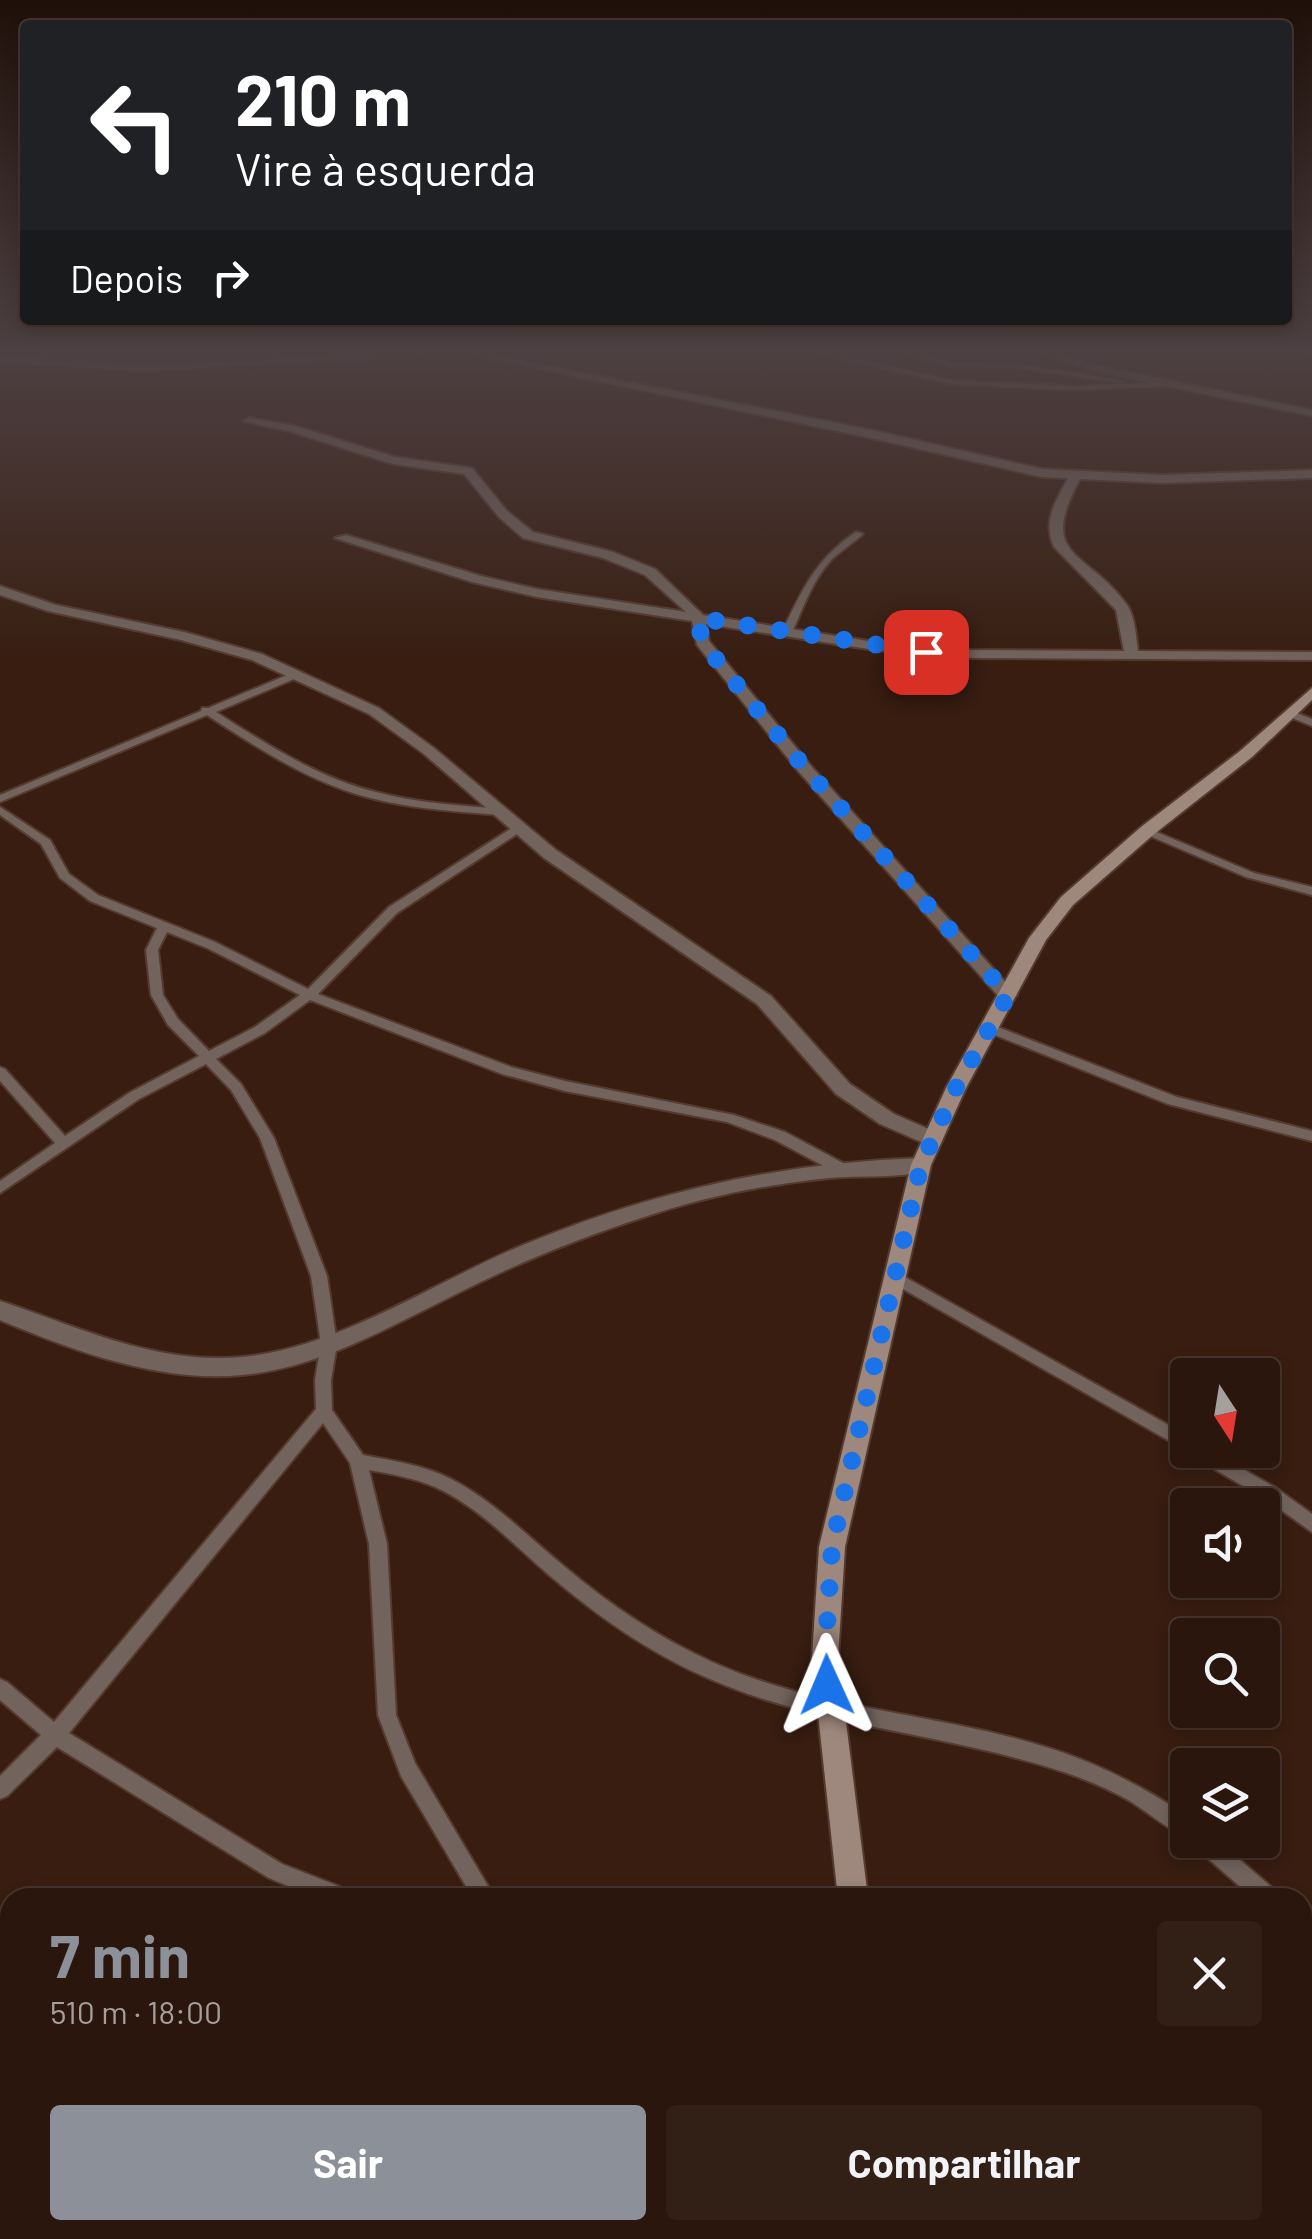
<!DOCTYPE html>
<html lang="pt">
<head>
<meta charset="utf-8">
<style>
  :root { --surface:#2a160c; --page:#321f15; --text:#f1f3f6; --muted:#a59f9d; --line:#46352d; --accent:#8c9099 }
  body { margin:0; font-family:Barlow,sans-serif; background:var(--page); color:var(--text); height:100vh; display:flex; flex-direction:column; font-size:38px; white-space:nowrap }
  * { box-sizing:border-box; margin:0 }
  p { font-size:32px; color:var(--muted) }
  .icon { flex:none; width:55px; height:55px; fill:none; stroke:currentColor; stroke-width:2; stroke-linecap:round; stroke-linejoin:round }
  .map { position:relative; flex:1; overflow:hidden }
  .drawer { position:absolute; left:0px; top:1888px; width:1312px; height:352px; display:flex; flex-direction:column; background:var(--surface); border-radius:30px 30px 0 0; box-shadow:0 5px 15px #0003,0 0 0 2px var(--line) }
  .drawer>* { flex:none }
  .hud { position:absolute; left:20px; top:20px; width:1272px; height:305px; border-radius:10px; box-shadow:0 5px 15px #0003,0 0 0 2px var(--line); background:#202124; color:#fff; overflow:hidden }
  .needle { width:65px; rotate:168deg }
  .fabs { position:absolute; left:1170px; top:1358px; display:grid; gap:20px }
  .fabs a { display:grid; place-items:center; width:110px; height:110px; border-radius:10px; background:var(--surface); box-shadow:0 5px 15px #0003,0 0 0 2px var(--line); font-size:50px }
  .pin { position:absolute; display:grid; place-items:center; width:85px; height:85px; color:#fff; margin:-42px; border-radius:20px; box-shadow:0 5px 15px #0006 }
  .me { position:absolute; width:110px; margin:-55px; rotate:359deg; stroke-linejoin:round; filter:drop-shadow(0 0 8px #0008) }
  .turn { display:flex; align-items:center; gap:35px; height:210px; padding:0 50px; font-size:45px }
  .turn .icon { width:130px; height:130px; stroke-width:2.5 }
  .turn b { display:block; font-size:70px; line-height:85px }
  .then { display:flex; align-items:center; height:95px; padding:0 50px; background:#0003; gap:20px; font-size:38px }
  .round { display:grid; place-items:center; flex:none; width:105px; height:105px; border-radius:10px; background:var(--page) }
  .summary { display:flex; align-items:center; justify-content:space-between; height:170px; padding:0 50px }
  h1 { font-size:60px; font-weight:700; line-height:75px; color:var(--accent) }
  .button { display:flex; gap:20px; margin-top:auto; padding:20px 50px }
  .button a { flex:1; height:115px; border-radius:10px; background:var(--accent); color:#fff; font-size:40px; font-weight:700; line-height:115px; text-align:center }
  .button a+a { background:var(--page); color:var(--text) }
  .map>svg:first-child { display:block }
  .water { fill:#200300 }
  .lines { fill:none; stroke-linecap:round; stroke-linejoin:round }
  .lane-casing { stroke:#553b2f; stroke-width:4 }
  .street-casing { stroke:#553b2f; stroke-width:4 }
  .secondary-casing { stroke:#553b2f; stroke-width:4 }
  .lane { fill:#72645d; fill-rule:evenodd }
  .street { fill:#72645d; fill-rule:evenodd }
  .secondary { fill:#9e877c; fill-rule:evenodd }
  .route { stroke:#1a73e8; stroke-width:18; stroke-dasharray:0 32.4 }
</style>
</head>
<body>
<div class="map">
<svg width="1312" height="2239" viewBox="0 0 1312 2239">
  <rect width="100%" height="100%" fill="#381d10"/>
  <!-- water -->
  <path class="water" d="M 1312,2121 L 1312,2239 L 1181,2239 L 1188,2230 L 1302,2230 L 1303,2122 Z"/>
  <g class="lines">
    <defs>
      <path id="lane" d="M 811,352 L 823,352 L 952,380 L 1072,386 L 1166,382 L 1170,384 L 1166,386 L 1072,390 L 952,384 Z
        M 898,352 L 909,352 L 954,363 L 1019,364 L 1126,381 L 1122,383 L 1019,368 L 954,367 Z
        M 856,532 L 863,534 C 853,543 842,550 832,559 C 813,579 804,606 793,630 L 785,632 L 783,630 C 803,588 816,559 856,532 Z
        M 297,671 L 301,672 L 301,676 L 216,712 C 266,744 318,778 376,792 C 416,803 459,805 500,809 L 506,812 L 500,815 C 451,811 400,808 353,793 C 300,776 253,745 207,715 L 0,802 L 0,795 L 201,711 L 202,708 L 208,708 Z
        M 1289,710 L 1312,719 L 1312,726 L 1285,715 L 1284,713 Z
        M 0,807 L 50,840 L 69,874 L 98,895 L 215,942 L 308,989 L 389,907 L 515,826 L 523,826 L 523,830 L 397,913 L 318,994 L 511,1067 L 565,1081 L 734,1115 L 785,1132 L 843,1163 L 845,1167 L 843,1171 L 833,1171 L 775,1140 L 727,1122 L 565,1091 L 502,1074 L 310,1000 L 265,1033 L 216,1059 L 241,1084 L 274,1138 L 327,1276 L 337,1344 L 331,1380 L 332,1410 L 363,1455 C 393,1461 424,1465 451,1479 C 494,1501 528,1537 565,1567 C 610,1605 659,1638 712,1662 C 829,1715 961,1713 1080,1759 C 1119,1774 1153,1794 1188,1816 L 1188,1838 C 1167,1829 1149,1813 1130,1801 C 1095,1781 1055,1768 1016,1758 C 911,1730 801,1721 701,1675 C 645,1650 595,1614 549,1575 C 513,1544 479,1507 435,1487 C 414,1478 391,1474 369,1470 L 387,1544 L 396,1715 L 415,1763 L 495,1898 L 473,1898 L 401,1776 L 378,1715 L 369,1544 L 350,1463 L 323,1423 L 69,1733 L 282,1864 L 351,1891 L 354,1898 L 317,1898 L 269,1878 L 57,1747 L 7,1796 L 0,1799 L 0,1776 L 41,1735 L 0,1700 L 0,1679 L 7,1682 L 54,1722 L 316,1409 L 315,1380 L 321,1344 L 311,1276 L 260,1138 L 231,1090 L 206,1064 L 139,1099 L 0,1193 L 0,1181 L 55,1143 L 0,1081 L 0,1067 L 5,1069 L 65,1136 L 129,1093 L 199,1056 L 168,1025 L 151,995 L 146,950 L 157,928 L 90,901 L 60,878 L 41,844 L 0,815 ZM 167,932 L 207,948 L 300,995 L 255,1027 L 209,1051 L 178,1019 L 163,995 L 158,950 Z
        M 1147,828 L 1254,873 L 1312,887 L 1312,895 L 1246,877 L 1143,833 L 1143,829 Z
        M 990,1024 L 1177,1097 L 1312,1131 L 1312,1141 L 1168,1104 L 985,1031 L 984,1028 Z
        M 894,1271 L 1188,1436 L 1188,1450 L 1210,1450 L 1276,1488 L 1312,1514 L 1312,1532 L 1264,1498 L 1190,1455 L 1189,1452 L 889,1281 L 886,1277 L 889,1273 Z
        M 1192,1840 L 1217,1840 L 1276,1891 L 1279,1898 L 1253,1898 L 1195,1847 Z
        M 1302,1917 L 1312,1922 L 1312,1945 L 1302,1940 Z
        M 1312,1961 L 1312,1983 L 1302,1987 L 1302,1965 Z
        M 0,1969 L 10,1973 L 10,1994 L 0,1990 Z
        M 697,2230 L 722,2230 L 726,2239 L 700,2239 Z"/>
      <path id="street" d="M 376,352 L 429,352 L 424,355 L 146,371 L 0,362 L 0,356 L 18,356 L 146,365 Z
        M 459,352 L 478,352 L 876,431 L 1042,469 L 1163,475 L 1312,470 L 1312,478 L 1163,483 L 1080,479 C 1036,560 1087,549 1127,605 C 1135,616 1136,637 1138,651 L 1312,652 L 1312,660 L 972,658 L 875,650 L 706,624 L 709,641 L 811,766 L 1017,995 L 1008,1001 L 1001,999 L 799,772 L 697,645 L 692,621 L 537,597 L 472,582 L 335,538 L 346,535 L 481,576 L 537,589 L 686,612 L 645,575 L 603,558 L 523,538 L 499,517 L 464,474 L 393,464 L 289,431 L 243,421 L 249,418 L 295,426 L 395,457 L 472,468 L 507,511 L 533,532 L 613,552 L 655,569 L 703,615 L 875,642 L 972,650 L 1124,651 L 1116,610 L 1054,547 C 1042,521 1056,501 1068,478 L 1042,477 L 876,439 Z
        M 1037,352 L 1052,352 L 1104,367 L 1312,410 L 1312,416 L 1102,373 Z
        M 1301,352 L 1312,352 L 1312,356 L 1302,354 Z
        M 0,586 L 56,605 L 184,632 L 262,654 L 379,708 L 434,748 L 556,850 L 771,996 L 850,1084 L 894,1114 L 940,1134 L 943,1139 L 940,1144 L 926,1144 L 880,1124 L 836,1094 L 757,1004 L 544,858 L 424,754 L 369,714 L 252,660 L 181,640 L 48,611 L 0,595 Z
        M 921,1158 L 928,1160 L 931,1165 L 928,1170 C 899,1179 861,1175 830,1178 C 767,1184 704,1197 644,1217 C 579,1238 515,1264 454,1295 C 387,1328 319,1368 242,1375 C 160,1383 74,1351 0,1320 L 0,1301 C 79,1327 156,1365 242,1357 C 339,1348 434,1282 523,1245 C 654,1191 779,1163 921,1158 Z"/>
      <path id="secondary" d="M 1312,688 L 1312,700 L 1252,757 L 1153,835 L 1073,905 L 1046,940 L 966,1088 L 931,1165 L 845,1547 L 838,1658 L 868,1898 L 838,1898 L 812,1658 L 819,1547 L 911,1165 L 946,1088 L 1029,938 L 1061,897 L 1141,827 L 1240,751 Z
        M 843,2230 L 877,2230 L 878,2239 L 844,2239 Z"/>
    </defs>
    <!-- lane casing -->
    <use href="#lane" class="lane-casing"/>
    <!-- street casing -->
    <use href="#street" class="street-casing"/>
    <!-- secondary casing -->
    <use href="#secondary" class="secondary-casing"/>
    <!-- lane -->
    <use href="#lane" class="lane"/>
    <!-- street -->
    <use href="#street" class="street"/>
    <!-- secondary -->
    <use href="#secondary" class="secondary"/>
  </g>
  <!-- sky -->
  <linearGradient id="sky" x2="0" y2="1"><stop stop-color="#1f1009"/><stop offset="0.53" stop-color="#4d4042"/><stop offset="1" stop-color="#4d4042" stop-opacity="0"/></linearGradient>
  <rect width="1312" height="665" fill="url(#sky)"/>
  <g class="lines">
    <!-- route -->
    <path class="route" d="M 827,1685 L 825,1658 L 832,1546 L 921,1165 L 956,1088 L 1008,995 L 805,768 L 702,642 L 698,618 L 926,652"/>
  </g>
</svg>
<div class="fabs">
<a><svg class="needle" viewBox="-14 -14 28 28"><path d="M0-13l5 13h-10z" fill="#e53935"/><path d="M0 13l5-13h-10z" fill="#a59f9d"/></svg></a>
<a><svg class="icon" aria-label="sound" viewBox="0 0 24 24"><path d="M4 9h4l5-4v14l-5-4H4zM17 9q2 3 0 6"/></svg></a>
<a><svg class="icon" aria-label="search" viewBox="0 0 24 24"><circle cx="10" cy="10" r="6"/><path d="M15 15l6 6"/></svg></a>
<a><svg class="icon" aria-label="layers" viewBox="0 0 24 24"><path d="M12 4l9 5-9 5-9-5zM3 14l9 5 9-5"/></svg></a>
</div>
<div class="pin" style="left:926px;top:652px;background:#d93025"><svg class="icon" aria-label="arrive" viewBox="0 0 24 24"><path d="M6 21V4h12l-3 4 3 4H6"/></svg></div>
<svg class="me" style="left:827px;top:1685px" viewBox="-20 -20 40 40"><path d="M0-17L14 15 0 8-14 15z" fill="#1a73e8" stroke="#fff" stroke-width="4"/></svg>
<div class="hud">
<div class="turn"><svg class="icon" aria-label="left" viewBox="0 0 24 24"><path d="M17 20v-9H6M10 6l-5 5 5 5"/></svg><div><b>210 m</b>Vire à esquerda</div></div>
<div class="then">Depois<svg class="icon" aria-label="right" viewBox="0 0 24 24"><path d="M7 20v-9h11M14 6l5 5-5 5"/></svg></div>
</div>
<section class="drawer">
<div class="summary"><div><h1>7 min</h1><p>510 m · 18:00</p></div><a class="round"><svg class="icon" aria-label="close" viewBox="0 0 24 24"><path d="M6 6l12 12M18 6L6 18"/></svg></a></div>
<div class="button"><a>Sair</a><a>Compartilhar</a></div>
</section>
</div>
</body>
</html>
